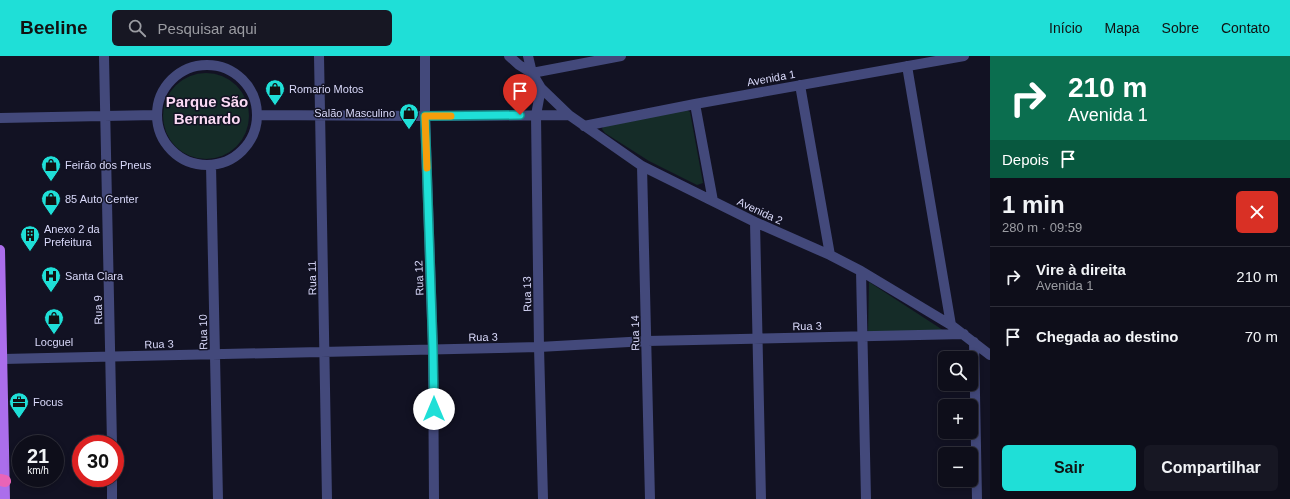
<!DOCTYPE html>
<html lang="pt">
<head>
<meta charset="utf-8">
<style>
  :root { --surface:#0e0e1a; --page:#171723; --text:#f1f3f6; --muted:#9b9ca2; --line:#2e2e39; --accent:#1fdfd7 }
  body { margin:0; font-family:Helvetica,sans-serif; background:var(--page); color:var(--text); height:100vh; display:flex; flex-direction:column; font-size:15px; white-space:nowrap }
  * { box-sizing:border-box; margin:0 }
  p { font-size:13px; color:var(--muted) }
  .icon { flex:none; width:22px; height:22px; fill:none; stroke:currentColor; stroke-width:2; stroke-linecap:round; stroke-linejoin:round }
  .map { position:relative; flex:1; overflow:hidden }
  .side { display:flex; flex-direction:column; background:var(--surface); width:300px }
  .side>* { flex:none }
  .guide { background:#0b6e4f; color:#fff; overflow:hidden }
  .tools { position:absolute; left:938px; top:295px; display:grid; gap:8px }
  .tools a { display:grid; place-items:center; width:40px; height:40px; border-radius:6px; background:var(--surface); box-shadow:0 2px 6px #0003,0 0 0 1px var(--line); font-size:20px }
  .speed { position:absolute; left:12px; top:379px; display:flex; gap:8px; font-size:20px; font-weight:700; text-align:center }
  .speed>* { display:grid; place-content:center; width:52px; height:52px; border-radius:50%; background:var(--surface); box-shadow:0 2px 6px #0003,0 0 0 1px var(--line); line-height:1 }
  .speed small { font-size:10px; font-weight:400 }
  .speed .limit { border:6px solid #d22; background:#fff; color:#111 }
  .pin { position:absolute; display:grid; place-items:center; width:34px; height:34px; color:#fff; margin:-41px -17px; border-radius:50% 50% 50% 0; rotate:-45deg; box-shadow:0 0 4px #0007 }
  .pin .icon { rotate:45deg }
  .me { position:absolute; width:44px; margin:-22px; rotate:0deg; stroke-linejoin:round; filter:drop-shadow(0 0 3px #0008) }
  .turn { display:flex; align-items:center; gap:14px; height:84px; padding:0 12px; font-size:18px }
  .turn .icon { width:52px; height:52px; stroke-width:2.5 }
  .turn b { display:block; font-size:28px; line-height:34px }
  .then { display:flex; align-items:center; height:38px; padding:0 12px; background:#0003; gap:8px; font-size:15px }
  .round { display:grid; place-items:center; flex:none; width:42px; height:42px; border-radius:6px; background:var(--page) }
  .summary { display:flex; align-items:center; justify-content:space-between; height:68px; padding:0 12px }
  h1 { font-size:24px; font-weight:700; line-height:30px }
  .cta { display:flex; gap:8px; margin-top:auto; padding:8px 12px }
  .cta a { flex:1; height:46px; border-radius:6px; background:var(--accent); color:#111; font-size:16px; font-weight:700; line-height:46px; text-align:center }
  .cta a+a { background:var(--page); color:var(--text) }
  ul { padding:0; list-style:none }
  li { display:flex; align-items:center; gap:12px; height:60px; padding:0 12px; border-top:1px solid var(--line) }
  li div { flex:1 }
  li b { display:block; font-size:15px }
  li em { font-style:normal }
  header { display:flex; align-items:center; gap:24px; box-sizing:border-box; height:56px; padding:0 20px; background:var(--accent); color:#111 }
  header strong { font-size:19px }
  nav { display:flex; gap:22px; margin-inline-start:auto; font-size:14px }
  .search { width:280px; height:36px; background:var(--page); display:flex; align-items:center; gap:10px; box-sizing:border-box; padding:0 14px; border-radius:6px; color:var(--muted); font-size:15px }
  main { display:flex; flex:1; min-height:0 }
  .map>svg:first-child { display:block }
  .park { fill:#152c28 }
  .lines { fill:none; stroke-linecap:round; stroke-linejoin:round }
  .minor { stroke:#43497b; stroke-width:10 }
  .major { stroke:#ab6eeb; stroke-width:10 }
  .highway { stroke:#e964b7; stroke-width:12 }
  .route-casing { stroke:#14918c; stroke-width:10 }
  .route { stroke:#1fdfd7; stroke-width:7 }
  .slow { stroke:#f59e0b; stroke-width:7 }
  .labels { text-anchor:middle; stroke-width:3; stroke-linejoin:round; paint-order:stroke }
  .street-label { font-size:11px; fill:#d9d9fa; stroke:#121223 }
  .poi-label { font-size:11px; fill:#d9d9fa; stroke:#121223; text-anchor:start }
  .district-label { font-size:15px; font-weight:bold; fill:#fadaf3; stroke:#121223 }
</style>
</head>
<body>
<header>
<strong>Beeline</strong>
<div class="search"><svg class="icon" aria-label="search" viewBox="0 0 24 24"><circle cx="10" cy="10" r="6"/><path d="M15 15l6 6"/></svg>Pesquisar aqui</div>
<nav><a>Início</a><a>Mapa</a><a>Sobre</a><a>Contato</a></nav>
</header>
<main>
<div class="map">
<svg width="990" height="443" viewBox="0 0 990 443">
  <rect width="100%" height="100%" fill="#121223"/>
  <!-- park -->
  <path class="park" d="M163 60a43 43 0 1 1 86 0a43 43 0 1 1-86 0Z
    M 684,52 L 690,56 L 703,127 L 697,129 L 649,105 L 605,77 L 602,73 L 604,68 Z
    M 869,226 L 949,278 L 868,278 Z"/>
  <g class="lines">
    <!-- minor -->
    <path class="minor" d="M 104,0 L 112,388
      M 319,0 L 327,443
      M 425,0 L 425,60 L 433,294 L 434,443
      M 509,0 L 519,9 L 532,17
      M 528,0 L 532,17 L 541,32 L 569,59 L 642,110 L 755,166 L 830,199 L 861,215 L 951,269 L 990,299
      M157 59a50 50 0 1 1 100 0a50 50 0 1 1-100 0Z
      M 907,10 L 951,269
      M 532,17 L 621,0
      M 800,29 L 830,199
      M 541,32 L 536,59 L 539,291 L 543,443
      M 695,48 L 713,145
      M 257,59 L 425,60 L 569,59
      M 0,62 L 156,59
      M 584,70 L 695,48 L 964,0
      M 211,109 L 218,443
      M 642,110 L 650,443
      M 755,166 L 761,443
      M 861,215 L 866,443
      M 974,286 L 977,443
      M 3,303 L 539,291 L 647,285 L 964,278
      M 112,422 L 112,443"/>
    <!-- major -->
    <path class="major" d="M 0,194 L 5,443"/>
    <!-- highway -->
    <path class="highway" d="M 0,424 L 5,425"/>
  </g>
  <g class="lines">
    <defs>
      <path id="route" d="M 434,353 L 433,294 L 425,60 L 520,59"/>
    </defs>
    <!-- route casing -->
    <use href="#route" class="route-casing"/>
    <!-- route -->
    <use href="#route" class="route"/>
    <!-- slow -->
    <path class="slow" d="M 427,112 L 425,60 L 451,60"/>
  </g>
  <!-- icons -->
  <defs>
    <symbol id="shop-pin" viewBox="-11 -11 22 30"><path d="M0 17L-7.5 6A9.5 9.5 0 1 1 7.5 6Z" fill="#1fdfd7" stroke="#121223"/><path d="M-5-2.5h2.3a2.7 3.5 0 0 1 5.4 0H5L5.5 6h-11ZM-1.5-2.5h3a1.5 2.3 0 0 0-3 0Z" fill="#111"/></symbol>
    <symbol id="building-pin" viewBox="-11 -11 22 30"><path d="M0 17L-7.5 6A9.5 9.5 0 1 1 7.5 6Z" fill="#1fdfd7" stroke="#121223"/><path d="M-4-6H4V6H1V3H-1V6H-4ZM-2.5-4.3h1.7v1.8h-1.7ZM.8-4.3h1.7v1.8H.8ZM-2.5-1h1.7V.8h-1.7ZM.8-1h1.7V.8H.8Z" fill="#111"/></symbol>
    <symbol id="hospital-pin" viewBox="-11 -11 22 30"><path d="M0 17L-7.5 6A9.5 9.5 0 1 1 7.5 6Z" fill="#1fdfd7" stroke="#121223"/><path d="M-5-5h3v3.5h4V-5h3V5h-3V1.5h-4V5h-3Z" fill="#111"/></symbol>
    <symbol id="office-pin" viewBox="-11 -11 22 30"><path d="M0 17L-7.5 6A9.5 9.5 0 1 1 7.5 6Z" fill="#1fdfd7" stroke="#121223"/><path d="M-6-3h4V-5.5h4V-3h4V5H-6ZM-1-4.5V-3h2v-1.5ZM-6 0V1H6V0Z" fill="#111"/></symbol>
  </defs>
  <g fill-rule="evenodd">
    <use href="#shop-pin" x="264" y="22" width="22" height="30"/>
    <use href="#shop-pin" x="398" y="46" width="22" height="30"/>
    <use href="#shop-pin" x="40" y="98" width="22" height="30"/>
    <use href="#shop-pin" x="40" y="132" width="22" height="30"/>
    <use href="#building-pin" x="19" y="168" width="22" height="30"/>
    <use href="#hospital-pin" x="40" y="209" width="22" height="30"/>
    <use href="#shop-pin" x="43" y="251" width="22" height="30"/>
    <use href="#office-pin" x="8" y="335" width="22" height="30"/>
  </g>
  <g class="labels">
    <!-- street labels -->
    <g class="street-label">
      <text transform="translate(771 22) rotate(-10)" y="4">Avenida 1</text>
      <text transform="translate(760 155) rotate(25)" y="4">Avenida 2</text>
      <text transform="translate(312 222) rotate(-91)" y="4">Rua 11</text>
      <text transform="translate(419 222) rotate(-92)" y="4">Rua 12</text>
      <text transform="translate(527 238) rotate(-91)" y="4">Rua 13</text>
      <text transform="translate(98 254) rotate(-91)" y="4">Rua 9</text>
      <text transform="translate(807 270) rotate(-1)" y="4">Rua 3</text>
      <text transform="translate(203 276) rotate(-91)" y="4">Rua 10</text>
      <text transform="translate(635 277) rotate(-91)" y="4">Rua 14</text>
      <text transform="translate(483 281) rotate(-1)" y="4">Rua 3</text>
      <text transform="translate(159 288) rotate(-2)" y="4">Rua 3</text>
    </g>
    <!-- poi labels -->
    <g class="poi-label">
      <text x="289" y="37">Romario Motos</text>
      <text x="395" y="61" text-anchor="end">Salão Masculino</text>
      <text x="65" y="113">Feirão dos Pneus</text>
      <text x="65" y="147">85 Auto Center</text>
      <text x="44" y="177">Anexo 2 da<tspan x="44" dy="13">Prefeitura</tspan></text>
      <text x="65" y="224">Santa Clara</text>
      <text x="54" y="290" text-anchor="middle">Locguel</text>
      <text x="33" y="350">Focus</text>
    </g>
    <!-- district labels -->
    <g class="district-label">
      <text x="207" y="51">Parque São<tspan x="207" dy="17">Bernardo</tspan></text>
    </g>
  </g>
</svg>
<div class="tools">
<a><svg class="icon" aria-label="search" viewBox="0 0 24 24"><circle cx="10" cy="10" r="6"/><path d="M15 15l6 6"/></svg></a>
<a>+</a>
<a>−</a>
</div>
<div class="speed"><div>21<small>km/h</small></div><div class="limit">30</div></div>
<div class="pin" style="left:520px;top:59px;background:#d93025"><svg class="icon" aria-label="arrive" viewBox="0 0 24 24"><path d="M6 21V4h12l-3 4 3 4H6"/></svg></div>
<svg class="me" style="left:434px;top:353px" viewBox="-20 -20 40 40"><circle r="19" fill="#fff"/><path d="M0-13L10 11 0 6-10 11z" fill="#1fdfd7"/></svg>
</div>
<section class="side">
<div class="guide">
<div class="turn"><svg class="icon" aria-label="right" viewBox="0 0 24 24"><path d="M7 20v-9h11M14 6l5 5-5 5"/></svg><div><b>210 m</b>Avenida 1</div></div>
<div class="then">Depois<svg class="icon" aria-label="arrive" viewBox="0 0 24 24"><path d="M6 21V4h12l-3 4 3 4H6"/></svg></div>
</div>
<div class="summary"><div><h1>1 min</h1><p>280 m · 09:59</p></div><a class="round" style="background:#d93025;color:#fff"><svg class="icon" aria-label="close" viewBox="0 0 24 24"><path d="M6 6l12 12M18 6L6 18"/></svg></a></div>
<ul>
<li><svg class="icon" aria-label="right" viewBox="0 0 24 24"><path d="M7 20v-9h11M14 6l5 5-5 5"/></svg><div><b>Vire à direita</b><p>Avenida 1</p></div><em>210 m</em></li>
<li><svg class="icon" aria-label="arrive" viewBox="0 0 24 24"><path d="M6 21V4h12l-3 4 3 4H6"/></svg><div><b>Chegada ao destino</b></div><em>70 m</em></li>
</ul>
<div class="cta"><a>Sair</a><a>Compartilhar</a></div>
</section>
</main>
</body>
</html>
